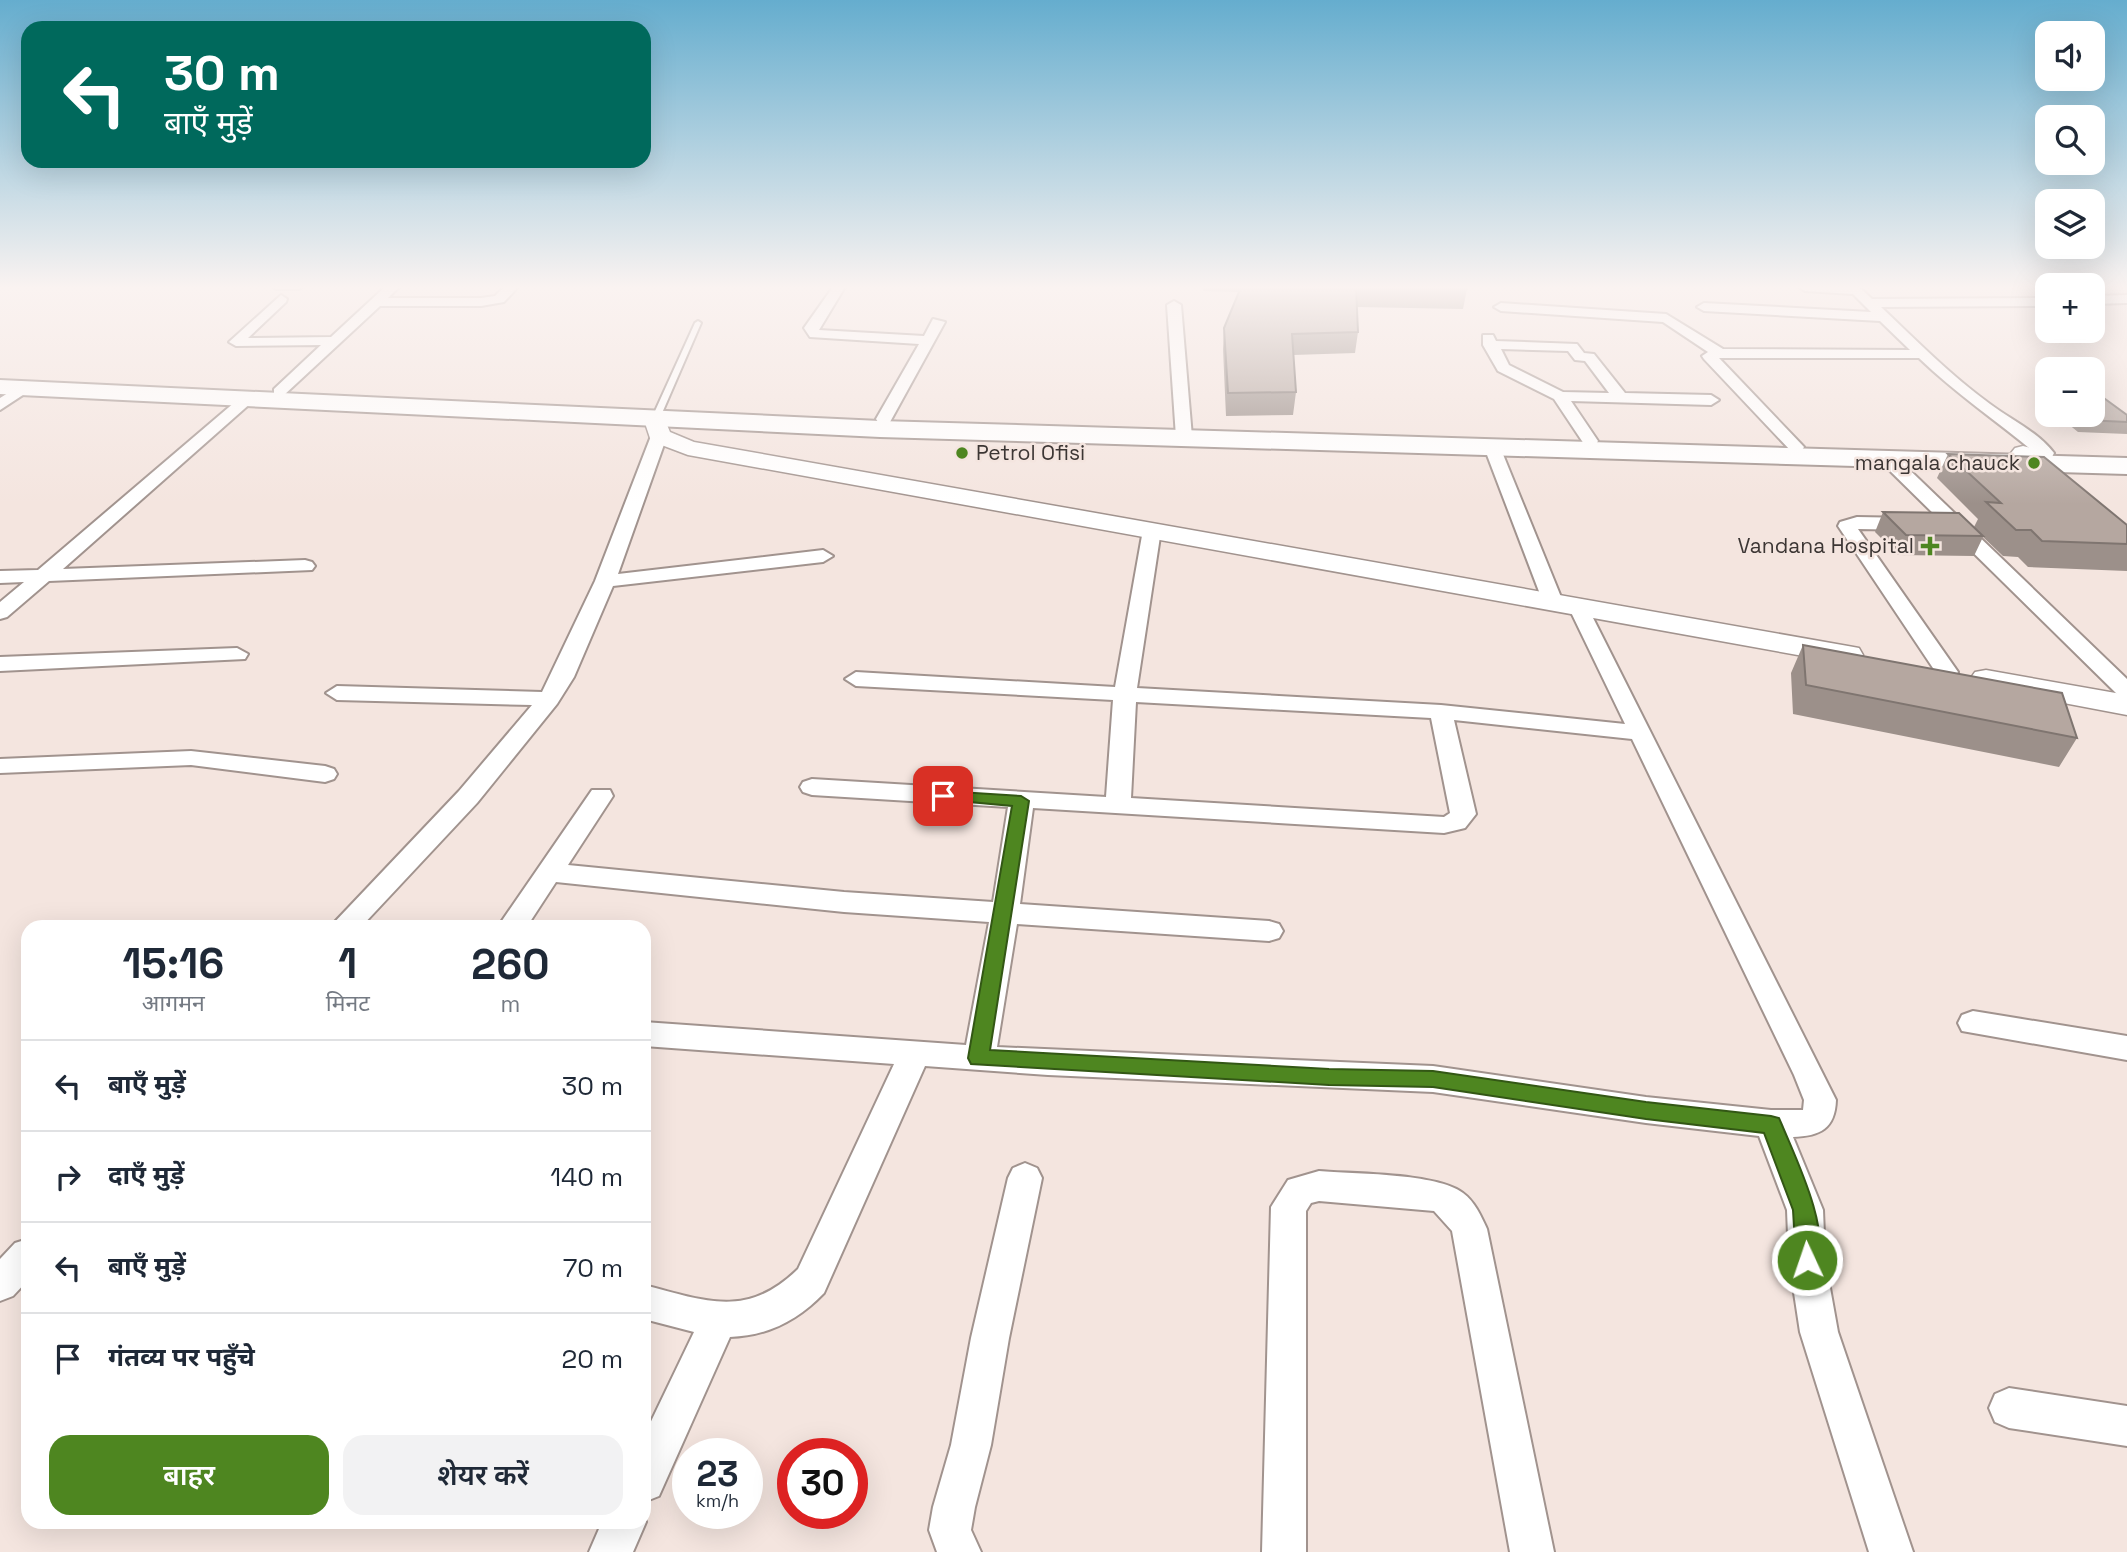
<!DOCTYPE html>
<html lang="hi">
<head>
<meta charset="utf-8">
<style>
  :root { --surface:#fff; --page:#f2f2f3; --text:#1f2937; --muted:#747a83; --line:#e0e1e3; --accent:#4e8620 }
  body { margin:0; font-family:"Space Grotesk","Noto Sans Devanagari",sans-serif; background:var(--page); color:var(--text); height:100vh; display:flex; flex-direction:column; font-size:26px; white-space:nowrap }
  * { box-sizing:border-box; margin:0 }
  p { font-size:23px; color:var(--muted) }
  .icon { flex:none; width:38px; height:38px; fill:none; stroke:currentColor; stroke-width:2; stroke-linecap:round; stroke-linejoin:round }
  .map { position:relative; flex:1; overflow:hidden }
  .details { position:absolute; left:21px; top:920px; width:630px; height:609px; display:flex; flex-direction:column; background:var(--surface); border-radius:21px; box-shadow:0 7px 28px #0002 }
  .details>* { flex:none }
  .hud { position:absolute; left:21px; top:21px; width:630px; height:147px; border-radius:21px; box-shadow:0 7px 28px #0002; background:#00695c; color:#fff; overflow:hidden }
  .controls { position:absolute; left:2035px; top:21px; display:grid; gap:14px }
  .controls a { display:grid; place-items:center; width:70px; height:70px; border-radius:14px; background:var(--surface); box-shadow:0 7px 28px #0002; font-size:35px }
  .speed { position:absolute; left:672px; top:1438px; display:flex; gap:14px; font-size:35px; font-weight:700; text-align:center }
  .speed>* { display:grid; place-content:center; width:91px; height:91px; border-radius:50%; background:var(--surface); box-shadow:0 7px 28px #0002; line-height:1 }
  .speed small { font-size:18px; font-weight:400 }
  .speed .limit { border:10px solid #d22; background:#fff; color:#111 }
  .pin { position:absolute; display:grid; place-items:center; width:60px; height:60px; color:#fff; margin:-30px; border-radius:14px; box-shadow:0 4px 10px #0006 }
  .me { position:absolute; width:77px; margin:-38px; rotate:357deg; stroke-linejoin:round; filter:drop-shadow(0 0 5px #0008) }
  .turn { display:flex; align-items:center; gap:24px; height:147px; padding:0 28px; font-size:32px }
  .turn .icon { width:91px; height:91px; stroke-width:2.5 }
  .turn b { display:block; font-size:49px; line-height:60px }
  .eta { display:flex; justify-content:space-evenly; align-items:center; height:119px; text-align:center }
  .eta b { font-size:42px; font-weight:600; line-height:49px }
  .cta { display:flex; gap:14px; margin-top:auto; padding:14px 28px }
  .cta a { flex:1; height:80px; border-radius:21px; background:var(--accent); color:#fff; font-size:28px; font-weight:600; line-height:80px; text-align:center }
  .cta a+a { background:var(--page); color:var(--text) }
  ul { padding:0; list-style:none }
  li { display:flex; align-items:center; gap:21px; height:91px; padding:0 28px; border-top:2px solid var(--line) }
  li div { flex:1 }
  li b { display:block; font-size:26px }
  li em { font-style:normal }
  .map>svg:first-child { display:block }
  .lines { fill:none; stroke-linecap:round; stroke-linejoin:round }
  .lane-casing { stroke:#a1938e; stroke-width:4 }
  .street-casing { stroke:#a1938e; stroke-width:4 }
  .secondary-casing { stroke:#a1938e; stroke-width:3 }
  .highway-casing { stroke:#a1938e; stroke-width:4 }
  .lane { fill:#fff; fill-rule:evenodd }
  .street { fill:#fff; fill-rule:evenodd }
  .secondary { fill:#fff; fill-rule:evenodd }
  .highway { fill:#fff; fill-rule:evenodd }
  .wall { fill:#9c908a }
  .building { fill:#b5a7a0; stroke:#7f7570; stroke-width:2 }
  .route { fill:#4e8620; stroke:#335715; stroke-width:2 }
  .poi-dot { fill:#4e8620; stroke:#f4e5df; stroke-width:2.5 }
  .labels { text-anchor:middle; stroke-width:5; stroke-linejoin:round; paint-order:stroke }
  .far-poi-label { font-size:21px; fill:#3c3634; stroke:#f4e5df; text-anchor:end }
</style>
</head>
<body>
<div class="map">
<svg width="2127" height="1552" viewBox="0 0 2127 1552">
  <rect width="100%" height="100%" fill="#f4e5df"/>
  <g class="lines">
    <defs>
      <path id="lane" d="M 273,287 L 302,287 L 299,289 L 276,289 Z
        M 698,321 L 701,323 L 659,420 L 652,422 L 651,420 L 695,323 Z"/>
      <path id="street" d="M 385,287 L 399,287 L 388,298 L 481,298 L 495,296 L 504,287 L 518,287 L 504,302 L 481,306 L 380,306 L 284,395 L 274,395 L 274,389 L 321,345 L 236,346 L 229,342 L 281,295 L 287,299 L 286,302 L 248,338 L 331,337 Z
        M 833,287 L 845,287 L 819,330 L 924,336 L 933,319 L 945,322 L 890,422 L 878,422 L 876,419 L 919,344 L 810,337 L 804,328 Z
        M 1799,287 L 1859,287 L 1872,299 L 2048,298 L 2048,306 L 1881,307 C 1916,340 1950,375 1990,404 C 2011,420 2037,431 2054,453 L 2052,457 L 2040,457 C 2000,423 1957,395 1919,358 L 1719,358 L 1804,447 L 1802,450 L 1790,450 L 1704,359 L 1702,356 L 1708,352 L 1663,322 L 1501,311 L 1494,307 L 1501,303 L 1666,314 L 1723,349 L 1910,350 L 1880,321 L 1704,311 L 1697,307 L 1704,303 L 1871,312 L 1853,294 L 1805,291 Z
        M 2127,295 L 2127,303 L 2093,304 L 2093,296 Z
        M 1174,301 L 1181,305 L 1192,437 L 1184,442 L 1176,437 L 1167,305 Z
        M 1483,335 L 1493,335 L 1496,341 L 1577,344 L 1584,353 L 1594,354 L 1625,393 L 1711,395 L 1719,400 L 1711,405 L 1571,401 L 1598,441 L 1596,444 L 1584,444 L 1554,399 L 1498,371 L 1483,345 ZM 1501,349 L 1568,351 L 1575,360 L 1585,361 L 1609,393 L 1563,392 L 1509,365 Z
        M 24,383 L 29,385 L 29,391 L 0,410 L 0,398 Z
        M 247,394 L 255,399 L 252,402 L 63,569 L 305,560 L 312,562 L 315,566 L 312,570 L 49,581 L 7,617 L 0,619 L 0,602 L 24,582 L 0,583 L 0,571 L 38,570 L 242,396 Z
        M 659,431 L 667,436 L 618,574 L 823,550 L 833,556 L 823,562 L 613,586 L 574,677 L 557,704 L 477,803 L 360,928 L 329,928 L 459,791 L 532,705 L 337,700 L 326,693 L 337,686 L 542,692 L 595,581 L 651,436 Z
        M 1492,442 L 1500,447 L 1563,602 L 1560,606 L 1553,608 L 1543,602 L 1484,447 Z
        M 1887,453 L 1893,454 L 2127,679 L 2127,698 L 2119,696 L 1881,462 L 1879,458 L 1881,454 Z
        M 1857,517 L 1912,518 L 1921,524 L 1912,530 L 1858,529 L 1958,672 L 1955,677 L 1939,677 L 1838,526 L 1840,522 Z
        M 1152,524 L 1161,530 L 1137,688 L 1441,705 L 1625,724 L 1568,606 L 1578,600 L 1585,602 L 1836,1100 C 1835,1129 1820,1136 1793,1137 L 1823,1210 L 1825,1260 L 1838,1332 L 1913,1552 L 1869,1552 L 1800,1332 L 1789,1260 L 1787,1210 L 1759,1136 L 1646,1123 L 1433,1092 L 1048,1075 L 925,1066 L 824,1293 C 798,1320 768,1336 730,1337 L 659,1496 L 644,1502 L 644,1436 L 694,1332 L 644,1319 L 644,1285 C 706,1301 747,1319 798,1269 L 894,1064 L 644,1046 L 644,1022 L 966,1045 L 989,922 L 844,912 L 556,882 L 526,928 L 497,928 L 592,790 L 610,790 L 613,796 L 568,865 L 844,892 L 993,902 L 1008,807 L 812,795 L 803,792 L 800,787 L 803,782 L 812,779 L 1106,797 L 1113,700 L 856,686 L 845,679 L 856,672 L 1115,687 L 1143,530 ZM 1136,702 L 1431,718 L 1450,813 L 1444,817 L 1131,798 ZM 1454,720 L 1632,739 L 1794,1075 L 1804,1100 L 1803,1110 L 1771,1110 L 1646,1097 L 1433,1066 L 997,1047 L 1017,924 L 1269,941 L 1279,938 L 1283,931 L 1279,924 L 1269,921 L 1020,904 L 1033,808 L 1444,833 L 1465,828 L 1476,814 Z
        M 237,648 L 248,654 L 245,659 L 0,671 L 0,657 Z
        M 191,751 L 325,766 L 334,769 L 337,774 L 334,779 L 325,782 L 191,765 L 0,773 L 0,759 Z
        M 1973,1011 L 2127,1036 L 2127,1060 L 1962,1031 L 1958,1023 L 1962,1015 Z
        M 1025,1163 L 1037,1168 L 1042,1178 L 1009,1338 L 991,1445 L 975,1507 L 971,1530 L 981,1552 L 937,1552 L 929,1530 L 933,1507 L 951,1445 L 971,1338 L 1008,1178 L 1013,1168 Z
        M 1319,1171 C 1353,1174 1438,1173 1463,1193 C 1475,1202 1481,1216 1487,1229 L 1554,1552 L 1510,1552 L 1452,1231 L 1434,1211 L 1319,1201 L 1311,1203 L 1306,1211 L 1306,1552 L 1262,1552 L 1271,1207 L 1288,1180 Z
        M 28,1239 L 28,1280 L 13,1296 L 0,1301 L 0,1259 L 15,1243 Z
        M 2009,1388 L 2127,1406 L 2127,1446 L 2009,1428 L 1995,1422 L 1989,1408 L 1995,1394 Z
        M 644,1516 L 646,1522 L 633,1552 L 589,1552 L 602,1522 L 644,1522 Z"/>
      <path id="secondary" d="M 655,413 L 663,415 L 670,432 L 694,442 L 1848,646 L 1859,648 L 1863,655 L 1859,662 L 1848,664 L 688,455 L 651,441 L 644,420 Z
        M 2023,446 L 2031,448 L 2127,528 L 2127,550 L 2118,548 L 2015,458 L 2011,453 L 2015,448 Z
        M 1986,670 L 2127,695 L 2127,715 L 1975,686 L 1970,679 L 1975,672 Z"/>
      <path id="highway" d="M 0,380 L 880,421 L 2127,458 L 2127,474 L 880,437 L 0,394 Z"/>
    </defs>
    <!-- lane casing -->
    <use href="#lane" class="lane-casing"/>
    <!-- street casing -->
    <use href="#street" class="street-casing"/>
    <!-- secondary casing -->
    <use href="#secondary" class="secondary-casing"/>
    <!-- highway casing -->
    <use href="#highway" class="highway-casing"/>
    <!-- lane -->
    <use href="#lane" class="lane"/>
    <!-- street -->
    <use href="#street" class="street"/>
    <!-- secondary -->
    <use href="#secondary" class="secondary"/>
    <!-- highway -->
    <use href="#highway" class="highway"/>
  </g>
  <!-- wall -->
  <path class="wall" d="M 1203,287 L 1466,287 L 1467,289 L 1463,309 L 1357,307 L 1358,332 L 1355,353 L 1293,355 L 1296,392 L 1293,415 L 1226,416 L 1223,349 L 1224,328 L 1239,292 L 1203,291 Z
    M 2057,415 L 2127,415 L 2127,434 L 2078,432 Z
    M 1948,454 L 2127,525 L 2127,571 L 2028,567 L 2018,557 L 2003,556 L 1983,537 L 1974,556 L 1898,555 L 1875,532 L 1883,512 L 1974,527 L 1978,519 L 1937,478 Z
    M 1803,645 L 2077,738 L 2059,767 L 1793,714 L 1791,673 Z"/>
  <!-- building -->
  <path class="building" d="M 1241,287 L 1356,287 L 1358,332 L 1292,334 L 1296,392 L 1228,393 L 1224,328 Z
    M 1370,287 L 1466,287 L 1467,289 Z
    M 2093,396 L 2101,396 L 2127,415 L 2127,422 L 2084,420 L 2077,415 L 2093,415 Z
    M 1948,454 L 2044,457 L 2127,525 L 2127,544 L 2042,541 L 2031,530 L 2016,530 L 1986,502 L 2001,503 Z
    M 1883,512 L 1959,513 L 1983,536 L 1906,535 Z
    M 1803,645 L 2062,693 L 2077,738 L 1806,685 Z"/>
  <!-- sky -->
  <linearGradient id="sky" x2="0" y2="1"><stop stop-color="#65adce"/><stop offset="0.57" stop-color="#faf3f1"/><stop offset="1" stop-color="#faf3f1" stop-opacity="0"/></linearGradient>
  <rect width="2127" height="504" fill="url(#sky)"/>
  <!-- route -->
  <path class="route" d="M 943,791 L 1021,796 L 1029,801 L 990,1050 L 1329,1069 L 1433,1071 L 1646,1102 L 1771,1116 L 1779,1118 L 1782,1125 C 1796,1159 1832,1232 1816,1267 L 1807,1270 L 1799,1267 L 1796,1260 L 1793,1210 L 1764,1133 L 1646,1119 L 1433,1087 L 1329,1085 L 971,1064 L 968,1058 L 1012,806 L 937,799 L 934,796 Z"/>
  <!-- markers -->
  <g class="poi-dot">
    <circle cx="962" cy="453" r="7"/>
    <circle cx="2034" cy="463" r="7"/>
    <path d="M1926.5 535.5h7v7h7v7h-7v7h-7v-7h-7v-7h7z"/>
  </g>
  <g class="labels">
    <!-- far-poi labels -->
    <g class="far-poi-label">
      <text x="976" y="460" text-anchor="start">Petrol Ofisi</text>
      <text x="2020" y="470">mangala chauck</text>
      <text x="1914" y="553">Vandana Hospital</text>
    </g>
  </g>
</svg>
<div class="controls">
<a><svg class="icon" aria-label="sound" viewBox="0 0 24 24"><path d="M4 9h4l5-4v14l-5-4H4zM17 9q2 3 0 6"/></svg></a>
<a><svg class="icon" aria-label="search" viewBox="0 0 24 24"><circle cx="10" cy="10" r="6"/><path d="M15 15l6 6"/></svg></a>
<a><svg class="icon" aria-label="layers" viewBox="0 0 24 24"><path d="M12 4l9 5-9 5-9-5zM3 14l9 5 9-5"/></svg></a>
<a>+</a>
<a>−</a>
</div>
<div class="speed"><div>23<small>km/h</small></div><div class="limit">30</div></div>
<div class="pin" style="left:943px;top:796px;background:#d93025"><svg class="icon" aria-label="arrive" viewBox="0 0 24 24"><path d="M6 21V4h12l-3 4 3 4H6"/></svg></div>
<svg class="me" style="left:1807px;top:1260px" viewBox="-20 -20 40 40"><circle r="17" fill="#4e8620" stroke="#fff" stroke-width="3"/><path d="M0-11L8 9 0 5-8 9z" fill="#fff"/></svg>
<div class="hud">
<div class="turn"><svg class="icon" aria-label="left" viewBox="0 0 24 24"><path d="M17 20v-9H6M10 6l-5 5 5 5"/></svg><div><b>30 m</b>बाएँ मुड़ें</div></div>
</div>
<section class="details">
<div class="eta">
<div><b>15:16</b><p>आगमन</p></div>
<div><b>1</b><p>मिनट</p></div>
<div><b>260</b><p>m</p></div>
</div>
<ul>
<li><svg class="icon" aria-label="left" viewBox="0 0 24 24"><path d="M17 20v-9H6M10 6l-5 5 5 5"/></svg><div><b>बाएँ मुड़ें</b></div><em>30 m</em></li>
<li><svg class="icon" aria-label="right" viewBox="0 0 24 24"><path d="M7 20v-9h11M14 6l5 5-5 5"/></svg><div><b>दाएँ मुड़ें</b></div><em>140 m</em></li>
<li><svg class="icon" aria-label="left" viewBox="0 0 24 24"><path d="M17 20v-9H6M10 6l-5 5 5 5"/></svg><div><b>बाएँ मुड़ें</b></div><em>70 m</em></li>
<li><svg class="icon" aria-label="arrive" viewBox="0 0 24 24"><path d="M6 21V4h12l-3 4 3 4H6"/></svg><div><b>गंतव्य पर पहुँचे</b></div><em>20 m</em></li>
</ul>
<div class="cta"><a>बाहर</a><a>शेयर करें</a></div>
</section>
</div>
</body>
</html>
